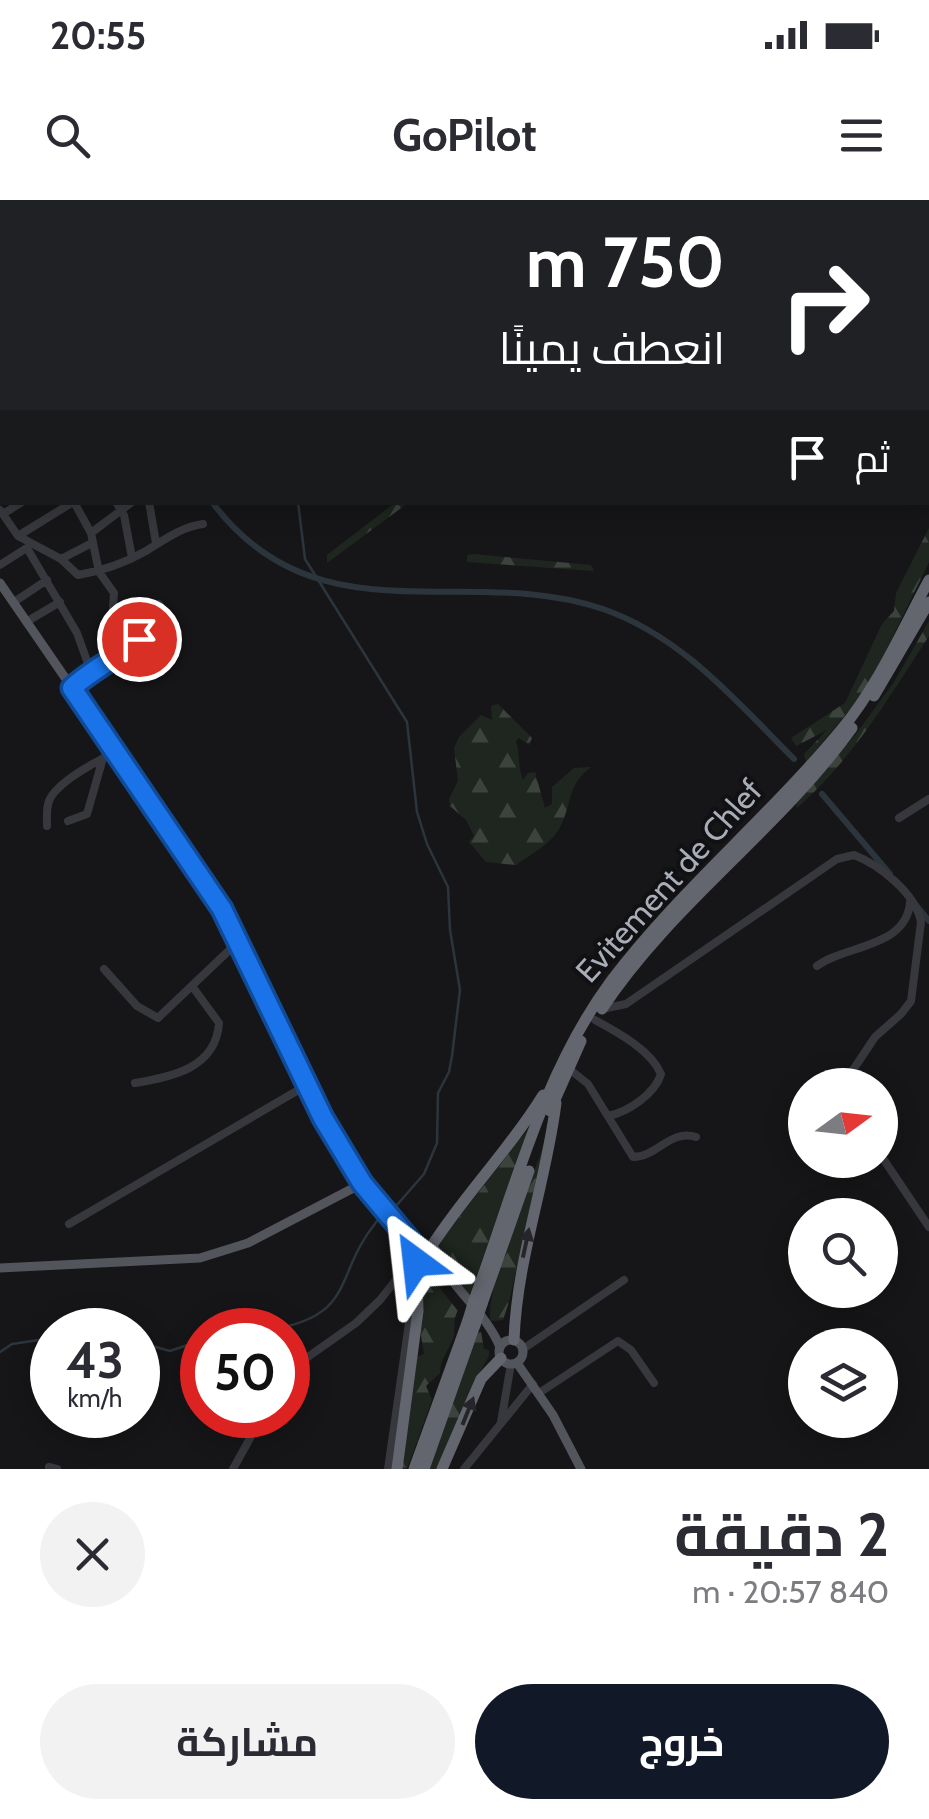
<!DOCTYPE html>
<html lang="ar">
<head>
<meta charset="utf-8">
<style>
  :root { --surface:#fff; --page:#f2f2f3; --text:#2b2b33; --muted:#7c7c81; --accent:#111827 }
  body { margin:0; font-family:Cabin,Cairo,sans-serif; background:var(--page); color:var(--text); direction:rtl; height:100vh; display:flex; flex-direction:column; font-size:38px; white-space:nowrap }
  * { box-sizing:border-box; margin:0 }
  p { font-size:32px; color:var(--muted) }
  .icon { flex:none; width:55px; height:55px; fill:none; stroke:currentColor; stroke-width:2; stroke-linecap:round; stroke-linejoin:round }
  .map { position:relative; height:1269px; overflow:hidden; direction:ltr }
  .drawer { display:flex; flex-direction:column; background:var(--surface); flex:1 }
  .drawer>* { flex:none }
  .top-card { position:absolute; left:0px; top:0px; width:930px; height:305px; box-shadow:0 5px 25px #0003; direction:rtl; background:#202124; color:#fff; overflow:hidden }
  .needle { width:65px; rotate:75deg }
  .buttons { position:absolute; left:788px; top:868px; display:grid; gap:20px }
  .buttons a { display:grid; place-items:center; width:110px; height:110px; border-radius:50%; background:var(--surface); box-shadow:0 5px 25px #0003; font-size:50px }
  .speed { position:absolute; left:30px; top:1108px; display:flex; gap:20px; font-size:50px; font-weight:700; text-align:center }
  .speed>* { display:grid; place-content:center; width:130px; height:130px; border-radius:50%; background:var(--surface); box-shadow:0 5px 25px #0003; line-height:1 }
  .speed small { font-size:25px; font-weight:400 }
  .speed .limit { border:15px solid #d22; background:#fff; color:#111 }
  .pin { position:absolute; display:grid; place-items:center; width:85px; height:85px; color:#fff; margin:-42px; border:5px solid #fff; border-radius:50%; box-shadow:0 2px 10px #0007 }
  .me { position:absolute; width:110px; margin:-55px; rotate:330deg; stroke-linejoin:round; filter:drop-shadow(0 0 8px #0008) }
  .turn { display:flex; align-items:center; gap:35px; height:210px; padding:0 40px; font-size:45px }
  .turn .icon { width:130px; height:130px; stroke-width:2.5 }
  .turn b { display:block; font-size:70px; line-height:85px }
  .then { display:flex; align-items:center; height:95px; padding:0 40px; background:#0003; gap:20px; font-size:38px }
  .round { display:grid; place-items:center; flex:none; width:105px; height:105px; border-radius:52px; background:var(--page) }
  .head { display:flex; align-items:center; justify-content:space-between; height:170px; padding:0 40px }
  h1 { font-size:60px; font-weight:700; line-height:75px }
  .action { display:flex; gap:20px; margin-top:auto; padding:20px 40px }
  .action a { flex:1; height:115px; border-radius:60px; background:var(--accent); color:#fff; font-size:40px; font-weight:700; line-height:115px; text-align:center }
  .action a+a { background:var(--page); color:var(--text) }
  .status { display:flex; justify-content:space-between; align-items:center; height:70px; padding:0 50px; background:var(--surface); direction:ltr }
  .status svg { height:28px; fill:currentColor }
  header { display:flex; justify-content:space-between; align-items:center; height:130px; padding:0 40px; background:var(--surface); font-size:45px; font-weight:700 }
  .map>svg:first-child { display:block }
  .forest { fill:url(#forest-firs) }
  .lines { fill:none; stroke-linecap:round; stroke-linejoin:round }
  .stream { stroke:#2c353c; stroke-width:2.5 }
  .canal { stroke:#2c353c; stroke-width:6 }
  .minor { stroke:#37383d; stroke-width:8 }
  .major { stroke:#53555c; stroke-width:9 }
  .highway { stroke:#63666e; stroke-width:11 }
  .rail { stroke:#4a4c52; stroke-width:2.5; stroke-dasharray:12 10; stroke-linecap:butt }
  .highway-bridge { stroke:#63666e; stroke-width:11 }
  .oneway { fill:#26262a }
  .route-casing { stroke:#114b97; stroke-width:25 }
  .route { stroke:#1a73e8; stroke-width:18 }
  .labels { text-anchor:middle; stroke-width:8; stroke-linejoin:round; paint-order:stroke }
  .street-label { font-size:32px; fill:#a8adb8; stroke:#111113 }
</style>
</head>
<body>
<div class="status"><b>20:55</b><svg viewBox="0 0 49 12"><path d="M0 12V9h3v3zM5 12V6h3v6zM10 12V3h3v9zM15 12V0h3v12zM26 1h20v11H26zM47 4h2v5h-2z"/></svg></div>
<header><svg class="icon" aria-label="menu" viewBox="0 0 24 24"><path d="M4 6h16M4 12h16M4 18h16"/></svg>GoPilot<svg class="icon" aria-label="search" viewBox="0 0 24 24"><circle cx="10" cy="10" r="6"/><path d="M15 15l6 6"/></svg></header>
<div class="map">
<svg width="929" height="1269" viewBox="0 0 929 1269">
  <defs>
    <pattern id="forest-firs" width="22" height="20" patternUnits="userSpaceOnUse" patternTransform="scale(2.5)"><rect width="22" height="20" fill="#1e261f"/><path d="M5 1l3.5 6h-7zM16 11l3.5 6h-7z" fill="#3c433d"/></pattern>
  </defs>
  <rect width="100%" height="100%" fill="#161618"/>
  <!-- forest -->
  <path class="forest" d="M 396,302 L 408,303 L 327,363 L 327,355 Z
    M 929,328 L 929,362 L 876,471 L 857,501 L 806,562 L 804,554 L 827,530 L 796,546 L 791,538 L 845,503 L 882,424 L 894,411 L 896,393 Z
    M 474,354 L 591,365 L 594,371 L 467,362 L 467,355 Z
    M 929,421 L 929,436 C 889,497 853,559 797,608 L 796,604 L 856,534 L 894,482 Z
    M 498,504 L 532,538 L 529,545 L 519,538 L 516,541 C 520,553 518,569 523,580 L 528,573 L 535,572 L 545,608 L 552,604 L 552,587 L 574,568 L 591,567 C 564,586 573,612 555,635 C 545,647 528,656 516,665 L 486,662 L 469,642 L 474,636 L 466,620 L 450,606 L 449,599 L 458,581 L 454,548 L 459,537 L 481,515 L 492,520 L 491,506 Z
    M 531,925 L 468,1099 L 465,1099 C 460,1075 433,1062 442,1039 Z
    M 544,945 L 509,1102 L 503,1120 L 491,1121 C 483,1093 532,978 544,945 Z
    M 428,1078 C 438,1082 450,1103 458,1110 C 453,1120 455,1124 454,1134 C 451,1150 440,1156 440,1173 L 426,1186 L 432,1200 L 407,1269 L 400,1269 L 417,1157 L 424,1154 C 421,1132 411,1095 428,1078 Z
    M 481,1132 L 484,1149 L 489,1150 L 489,1156 L 473,1184 L 439,1269 L 428,1269 L 478,1133 Z"/>
  <g class="lines">
    <!-- stream -->
    <path class="stream" d="M 298,302 L 305,359 L 407,522 L 417,612 L 427,644 L 448,687 L 450,730 L 460,790 L 452,856 L 449,872 L 438,893 L 437,943 L 424,974 L 396,1006
      M 241,1130 L 250,1130
      M 270,1130 C 358,1115 332,1076 377,1021
      M 138,1142 L 170,1151 L 202,1140
      M 0,1152 L 12,1144 L 52,1138"/>
    <!-- canal -->
    <path class="canal" d="M 212,302 C 317,443 466,362 603,409 C 683,437 736,501 794,559
      M 822,594 L 890,674
      M 917,706 L 929,721"/>
    <!-- minor -->
    <path class="minor" d="M 360,0 L 363,2
      M 0,105 L 2,107
      M 0,138 L 2,141
      M 0,178 L 2,181
      M 0,284 L 2,282
      M 74,302 L 91,333
      M 116,302 L 124,315 L 132,358
      M 149,302 L 156,343
      M 0,310 L 18,336 L 61,359 L 78,375 C 102,371 125,363 146,351 C 164,340 181,327 203,324
      M 3,314 L 22,302
      M 18,336 L 73,302
      M 27,348 L 77,433 L 91,472
      M 61,359 L 92,343
      M 0,365 L 25,349
      M 14,402 L 47,380
      M 113,408 L 114,393 L 99,372 L 91,333 L 132,302
      M 26,422 L 60,402
      M 72,488 C 92,469 121,462 139,440 C 147,430 152,415 159,404
      M 899,618 L 929,599
      M 68,621 L 87,614 L 103,558
      M 47,626 C 47,618 46,609 49,601 C 56,583 97,560 116,553
      M 817,766 C 844,745 907,748 910,702
      M 104,769 L 137,806 L 158,818 L 240,740
      M 602,809 L 626,804 L 837,659 L 854,655 C 880,665 916,694 921,722 L 911,801 L 901,814 L 875,837 L 843,885
      M 595,820 C 617,832 651,850 661,874 C 655,894 628,912 608,916
      M 568,868 L 588,884 L 633,957 C 657,957 670,929 696,937
      M 135,883 C 172,877 216,868 219,823 L 192,786
      M 880,954 L 929,1027
      M 69,1024 L 307,885
      M 400,1076 L 418,1065
      M 523,1149 L 624,1080
      M 288,1171 L 356,1123 L 380,1100 L 415,1056
      M 539,1193 L 618,1141 L 631,1150 L 654,1183
      M 501,1222 L 511,1164
      M 49,1267 L 57,1269
      M 233,1269 L 263,1215
      M 388,1269 L 413,1095
      M 464,1269 L 533,1184"/>
    <!-- major -->
    <path class="major" d="M 206,2 L 209,0
      M 0,227 L 2,225
      M 0,383 L 207,684 L 240,740 L 323,918 L 363,983 L 418,1050
      M415 1058a12 12 0 1 1 24 0a12 12 0 1 1-24 0Z
      M 439,1059 C 455,1092 486,1113 500,1147
      M 0,1068 L 200,1058 L 248,1043 L 363,983
      M499 1152a12 12 0 1 1 24 0a12 12 0 1 1-24 0Z
      M 517,1163 L 553,1215 L 581,1269"/>
    <!-- highway -->
    <path class="highway" d="M 847,0 L 850,2
      M 867,0 L 869,2
      M 928,55 L 929,56
      M 928,70 L 929,72
      M 928,86 L 929,88
      M 874,496 L 929,402
      M 602,809 C 671,704 779,630 852,528
      M 550,911 L 581,841
      M 431,1047 C 465,994 510,949 543,895
      M 474,1100 C 514,993 542,874 611,781 C 679,691 769,617 841,530 C 878,486 902,430 929,380
      M 482,1104 L 529,971
      M 514,1140 C 517,1058 546,983 556,903
      M 397,1269 L 418,1111 L 417,1075
      M 414,1269 L 468,1120
      M 424,1269 L 475,1125
      M 442,1269 L 481,1179 L 501,1158"/>
    <!-- rail -->
    <path class="rail" d="M 657,0 L 660,2
      M 928,204 L 929,205"/>
    <!-- highway-bridge -->
    <path class="highway-bridge" d="M 468,1120 L 474,1100
      M 475,1125 L 482,1104"/>
  </g>
  <!-- one-way arrows -->
  <defs><path id="oneway-solid" d="M-6-.8H1V-3.2L6.5 0L1 3.2V.8H-6Z" transform="scale(2.5)"/></defs>
  <g class="oneway">
    <use href="#oneway-solid" transform="translate(526 1043) rotate(-78)"/>
    <use href="#oneway-solid" transform="translate(468 1211) rotate(-68)"/>
  </g>
  <g class="lines">
    <defs>
      <path id="route" d="M 139,439 C 118,458 92,469 72,488 L 222,709 L 323,918 L 362,983 L 418,1050 L 416,1062"/>
    </defs>
    <!-- route casing -->
    <use href="#route" class="route-casing"/>
    <!-- route -->
    <use href="#route" class="route"/>
  </g>
  <g class="labels">
    <!-- street labels -->
    <g class="street-label">
      <text transform="translate(669 681) rotate(-48)" y="11">Evitement de Chlef</text>
    </g>
  </g>
</svg>
<div class="buttons">
<a><svg class="needle" viewBox="-14 -14 28 28"><path d="M0-13l5 13h-10z" fill="#e53935"/><path d="M0 13l5-13h-10z" fill="#7c7c81"/></svg></a>
<a><svg class="icon" aria-label="search" viewBox="0 0 24 24"><circle cx="10" cy="10" r="6"/><path d="M15 15l6 6"/></svg></a>
<a><svg class="icon" aria-label="layers" viewBox="0 0 24 24"><path d="M12 4l9 5-9 5-9-5zM3 14l9 5 9-5"/></svg></a>
</div>
<div class="speed"><div>43<small>km/h</small></div><div class="limit">50</div></div>
<div class="pin" style="left:139px;top:439px;background:#d93025"><svg class="icon" aria-label="arrive" viewBox="0 0 24 24"><path d="M6 21V4h12l-3 4 3 4H6"/></svg></div>
<svg class="me" style="left:416px;top:1062px" viewBox="-20 -20 40 40"><path d="M0-17L14 15 0 8-14 15z" fill="#1a73e8" stroke="#fff" stroke-width="4"/></svg>
<div class="top-card">
<div class="turn"><svg class="icon" aria-label="right" viewBox="0 0 24 24"><path d="M7 20v-9h11M14 6l5 5-5 5"/></svg><div><b>750 m</b>انعطف يمينًا</div></div>
<div class="then">ثم<svg class="icon" aria-label="arrive" viewBox="0 0 24 24"><path d="M6 21V4h12l-3 4 3 4H6"/></svg></div>
</div>
</div>
<section class="drawer">
<div class="head"><div><h1>2 دقيقة</h1><p>840 m · 20:57</p></div><a class="round"><svg class="icon" aria-label="close" viewBox="0 0 24 24"><path d="M6 6l12 12M18 6L6 18"/></svg></a></div>
<div class="action"><a>خروج</a><a>مشاركة</a></div>
</section>
</body>
</html>
